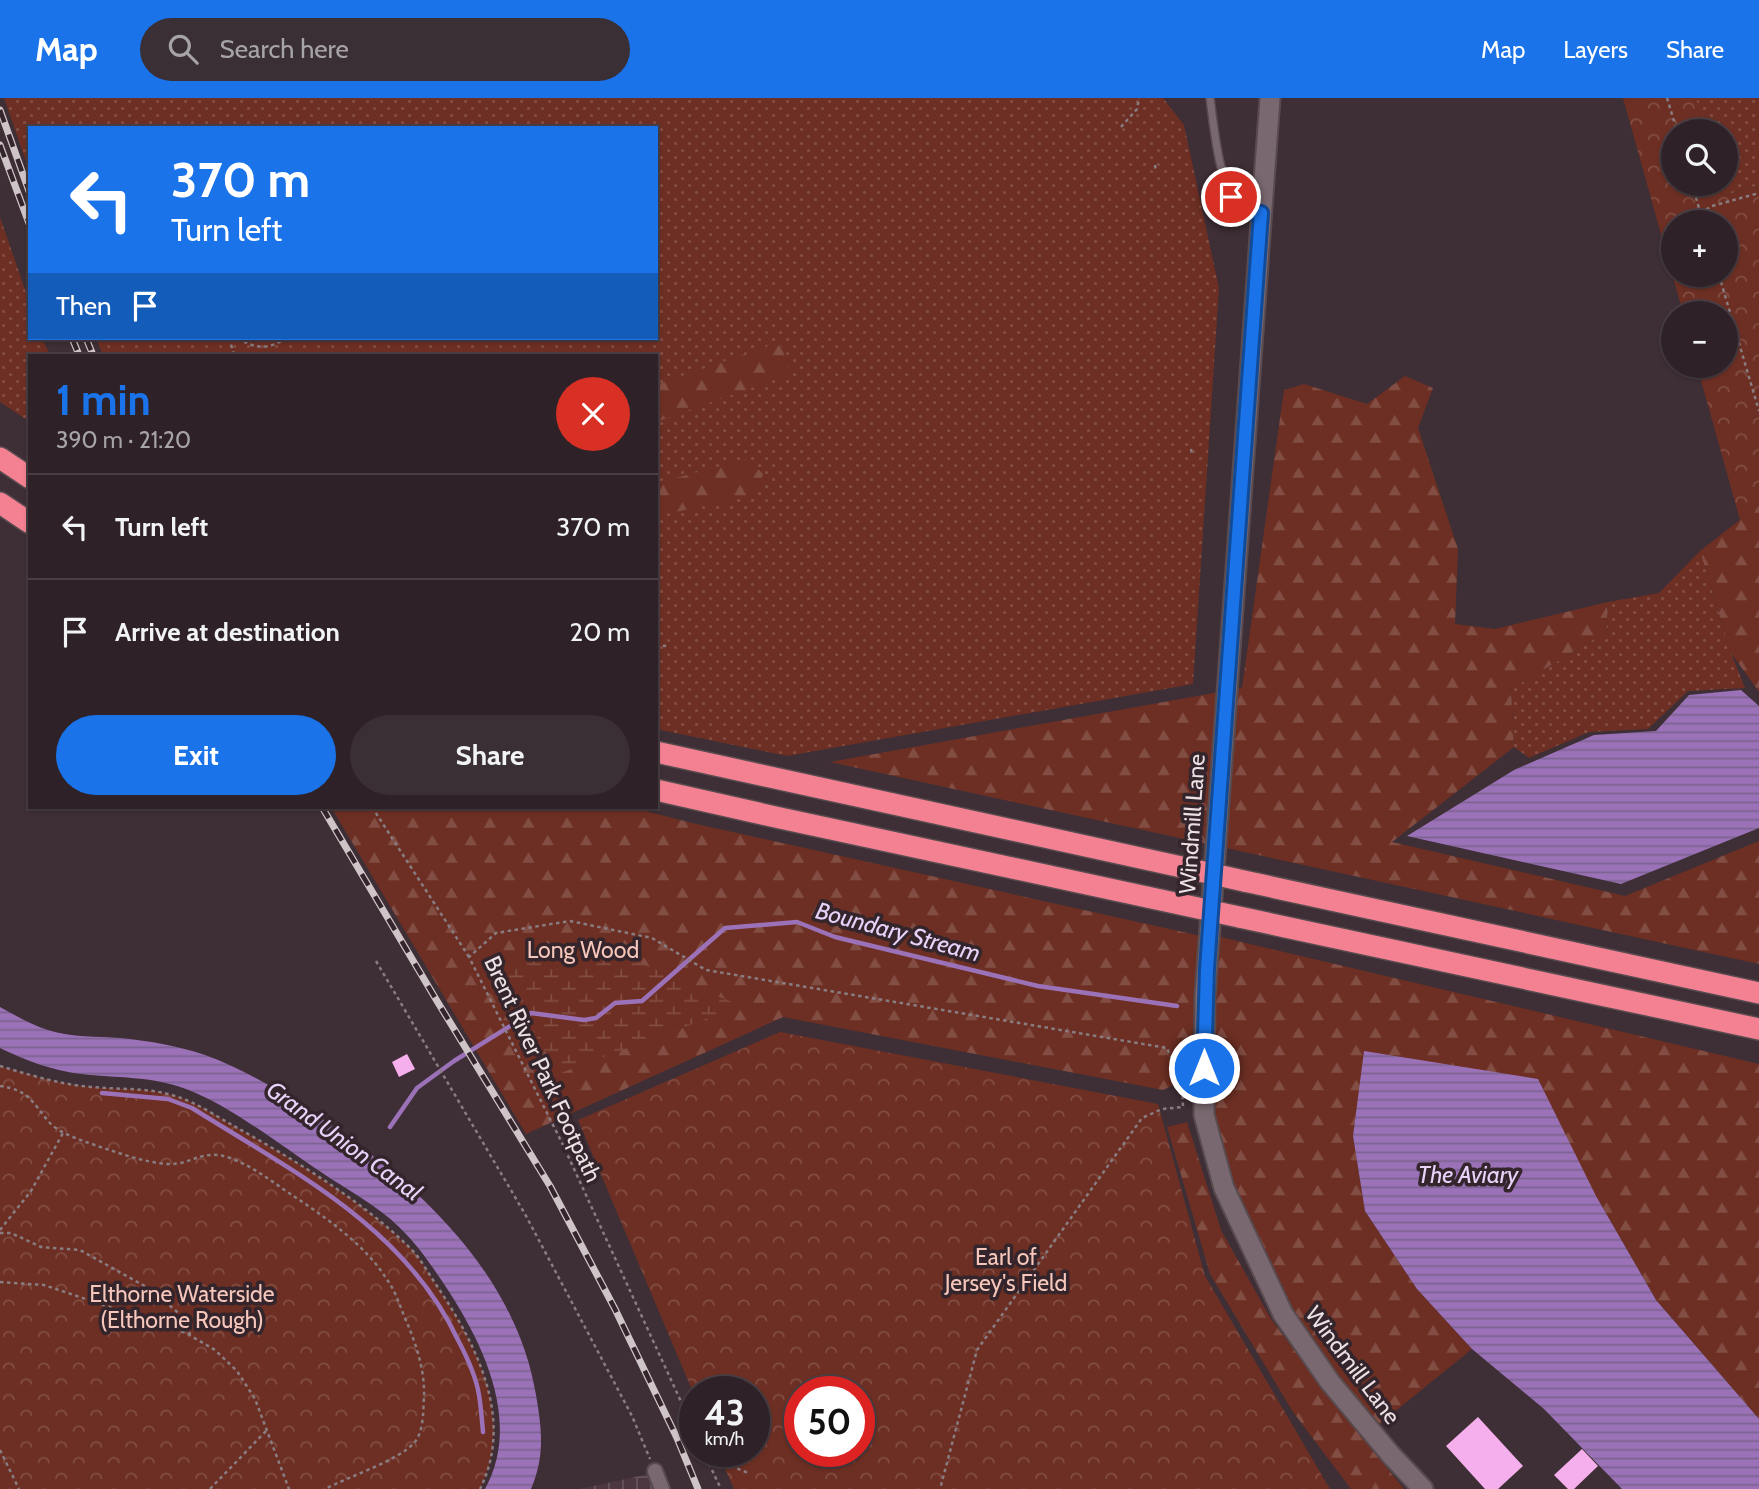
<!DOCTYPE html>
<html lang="en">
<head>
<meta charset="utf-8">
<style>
  :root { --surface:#2e2228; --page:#3a2f34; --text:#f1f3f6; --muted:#a7a4a8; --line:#493f45; --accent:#1a73e8 }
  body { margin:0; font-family:Cabin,sans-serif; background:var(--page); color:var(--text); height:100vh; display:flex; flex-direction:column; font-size:26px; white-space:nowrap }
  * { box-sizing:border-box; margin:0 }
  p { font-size:23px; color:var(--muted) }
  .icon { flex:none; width:38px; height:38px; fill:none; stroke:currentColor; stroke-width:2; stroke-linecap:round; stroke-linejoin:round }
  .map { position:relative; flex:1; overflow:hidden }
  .panel { position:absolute; left:28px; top:256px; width:630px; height:455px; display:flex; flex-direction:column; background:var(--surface); border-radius:0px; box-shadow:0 2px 5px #0004,0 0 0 2px var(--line) }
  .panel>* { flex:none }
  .top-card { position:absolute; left:28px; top:28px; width:630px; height:214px; border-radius:0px; box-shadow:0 2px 5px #0004,0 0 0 2px var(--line); background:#1a73e8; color:#fff; overflow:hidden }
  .fabs { position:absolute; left:1661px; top:21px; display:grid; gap:14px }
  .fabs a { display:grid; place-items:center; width:77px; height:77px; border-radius:50%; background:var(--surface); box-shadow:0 2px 5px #0004,0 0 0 2px var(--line); font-size:35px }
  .speed { position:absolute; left:679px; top:1278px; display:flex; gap:14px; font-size:35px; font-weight:700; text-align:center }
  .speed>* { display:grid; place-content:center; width:91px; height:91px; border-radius:50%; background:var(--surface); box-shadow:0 2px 5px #0004,0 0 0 2px var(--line); line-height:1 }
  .speed small { font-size:18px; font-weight:400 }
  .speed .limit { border:10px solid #d22; background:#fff; color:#111 }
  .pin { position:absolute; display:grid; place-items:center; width:60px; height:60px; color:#fff; margin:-30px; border:4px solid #fff; border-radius:50%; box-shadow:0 2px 7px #0007 }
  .me { position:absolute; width:77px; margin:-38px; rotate:0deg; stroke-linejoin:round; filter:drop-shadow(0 0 5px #0008) }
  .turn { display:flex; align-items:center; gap:24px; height:147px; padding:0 28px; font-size:32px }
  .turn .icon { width:91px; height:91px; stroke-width:2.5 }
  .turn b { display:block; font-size:49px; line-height:60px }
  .then { display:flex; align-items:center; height:66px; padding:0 28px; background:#0003; gap:14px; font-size:26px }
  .round { display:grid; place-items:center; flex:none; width:74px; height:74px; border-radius:37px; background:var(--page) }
  .headline { display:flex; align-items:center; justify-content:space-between; height:119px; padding:0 28px }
  h1 { font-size:42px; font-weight:700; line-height:52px; color:var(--accent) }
  .cta { display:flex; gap:14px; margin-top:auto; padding:14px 28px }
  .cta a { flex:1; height:80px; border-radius:42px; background:var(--accent); color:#fff; font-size:28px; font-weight:700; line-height:80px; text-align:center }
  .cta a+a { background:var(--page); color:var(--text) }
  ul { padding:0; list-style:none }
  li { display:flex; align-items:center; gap:21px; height:105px; padding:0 28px; border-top:2px solid var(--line) }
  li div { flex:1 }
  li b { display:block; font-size:26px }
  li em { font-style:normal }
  header { display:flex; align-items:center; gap:42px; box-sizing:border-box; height:98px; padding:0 35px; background:var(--accent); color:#fff }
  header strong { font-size:33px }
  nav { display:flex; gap:38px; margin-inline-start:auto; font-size:24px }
  .search { width:490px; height:63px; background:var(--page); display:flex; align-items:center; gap:18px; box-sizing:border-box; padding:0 24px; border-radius:38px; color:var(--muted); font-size:26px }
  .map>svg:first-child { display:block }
  .industrial { fill:url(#industrial-grid) }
  .grass { fill:url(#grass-dots) }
  .forest { fill:url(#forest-firs) }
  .wetland { fill:url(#wetland-marsh) }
  .park { fill:url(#park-crowns); fill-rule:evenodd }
  .water { fill:url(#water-rules) }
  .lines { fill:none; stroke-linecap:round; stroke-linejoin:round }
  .stream { stroke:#9b72b8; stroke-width:4.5 }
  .building { fill:#f5afec }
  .lane-casing { stroke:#584b50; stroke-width:10 }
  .street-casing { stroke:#584b50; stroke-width:18 }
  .secondary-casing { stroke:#584b50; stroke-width:23 }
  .highway-casing { stroke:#584b50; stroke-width:24 }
  .path { stroke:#8a7d82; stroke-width:2.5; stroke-dasharray:3.5 3.5; stroke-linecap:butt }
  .lane { stroke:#79686f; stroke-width:7 }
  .street { stroke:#79686f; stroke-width:14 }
  .secondary { stroke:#79686f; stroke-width:19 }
  .highway { stroke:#f48191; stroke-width:21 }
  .rail-casing { stroke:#cfc4c8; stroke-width:7 }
  .rail { stroke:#33252b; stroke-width:4.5; stroke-dasharray:13; stroke-linecap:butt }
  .highway-bridge-casing { stroke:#584b50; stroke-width:24; stroke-linecap:butt }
  .highway-bridge { stroke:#f48191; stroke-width:21 }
  .route-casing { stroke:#114b97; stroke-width:18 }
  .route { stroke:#1a73e8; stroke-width:12 }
  .labels { text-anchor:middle; stroke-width:7; stroke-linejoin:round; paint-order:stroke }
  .street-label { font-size:23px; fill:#ebe1e5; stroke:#33252b }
  .park-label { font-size:23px; fill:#f6c6bb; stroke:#33252b }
  .water-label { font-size:24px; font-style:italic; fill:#e7d2f9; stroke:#33252b }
</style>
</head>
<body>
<header>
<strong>Map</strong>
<div class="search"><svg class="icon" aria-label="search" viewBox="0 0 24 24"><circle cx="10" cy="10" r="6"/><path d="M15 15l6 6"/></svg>Search here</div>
<nav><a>Map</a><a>Layers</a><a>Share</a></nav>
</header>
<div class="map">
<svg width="1759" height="1391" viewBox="0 0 1759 1391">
  <defs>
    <pattern id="industrial-grid" width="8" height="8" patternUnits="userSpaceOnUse" patternTransform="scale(1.75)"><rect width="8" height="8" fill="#4c3740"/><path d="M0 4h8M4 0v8" fill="none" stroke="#66545b"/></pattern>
    <pattern id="grass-dots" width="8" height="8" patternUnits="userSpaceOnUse" patternTransform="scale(1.75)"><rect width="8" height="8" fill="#6d2f23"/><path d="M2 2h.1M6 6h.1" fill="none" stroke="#824d43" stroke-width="1.8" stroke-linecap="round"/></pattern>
    <pattern id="forest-firs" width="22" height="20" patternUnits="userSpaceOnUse" patternTransform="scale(1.75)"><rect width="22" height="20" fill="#6d2f23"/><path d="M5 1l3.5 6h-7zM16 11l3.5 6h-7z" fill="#824d43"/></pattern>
    <pattern id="wetland-marsh" width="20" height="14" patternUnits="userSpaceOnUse" patternTransform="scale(1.75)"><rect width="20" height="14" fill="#6d2f23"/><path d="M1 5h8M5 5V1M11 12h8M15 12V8" fill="none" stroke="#824d43"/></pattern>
    <pattern id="park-crowns" width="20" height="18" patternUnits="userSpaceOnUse" patternTransform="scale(1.75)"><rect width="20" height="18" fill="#6d2f23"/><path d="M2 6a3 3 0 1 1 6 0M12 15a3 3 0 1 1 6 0" fill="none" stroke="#824d43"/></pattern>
    <pattern id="water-rules" width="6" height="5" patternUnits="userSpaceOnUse" patternTransform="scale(1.75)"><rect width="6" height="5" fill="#9b72b8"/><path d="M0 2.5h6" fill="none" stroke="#7d6290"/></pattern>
  </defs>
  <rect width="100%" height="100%" fill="#3e2e35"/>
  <!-- industrial -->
  <path class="industrial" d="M 649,1376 L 654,1391 L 580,1391 Z"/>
  <!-- grass -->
  <path class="grass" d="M 4,0 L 1163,0 L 1184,27 L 1219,190 L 1193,586 L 787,658 L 656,631 L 656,257 L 103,257 L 96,240 L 656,240 L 656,30 L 30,30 L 30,75 Z
    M 1680,0 L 1759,0 L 1759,87 L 1710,102 L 1705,86 L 1726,86 L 1726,33 L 1690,33 Z
    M 0,119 L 30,206 L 30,240 L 42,240 L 50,257 L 30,257 L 30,324 L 0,304 Z
    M 1700,453 L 1731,555 L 1745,590 L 1688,593 L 1648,631 L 1589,634 L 1529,660 L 1514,649 L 1511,591 L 1606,534 L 1608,504 L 1659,495 Z"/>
  <!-- forest -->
  <path class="forest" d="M 780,244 L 791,276 L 656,324 L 656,287 Z
    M 1405,278 L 1433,290 L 1418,330 L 1458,451 L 1455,526 L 1495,531 L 1608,504 L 1606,534 L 1511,591 L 1514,649 L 1392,744 L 1625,798 L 1759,743 L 1759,866 L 830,664 L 1242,590 L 1284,292 L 1304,286 L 1367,306 Z
    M 748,361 L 763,376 L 757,397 L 656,418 L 656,385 Z
    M 1759,407 L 1759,594 L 1731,555 L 1700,453 Z
    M 331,709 L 630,709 L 692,725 L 1201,838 L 1188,987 L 1181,984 L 1163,992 L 783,919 L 526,1036 Z
    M 1212,837 L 1759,966 L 1759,1321 L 1656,1202 L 1596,1098 L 1365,953 L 1353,1038 L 1365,1113 L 1417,1191 L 1472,1251 L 1372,1332 L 1285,1212 L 1238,1104 L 1212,1015 Z
    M 1187,1024 L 1221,1132 L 1271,1221 L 1331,1301 L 1404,1391 L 1351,1391 L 1293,1314 L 1210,1176 L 1167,1029 Z"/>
  <!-- wetland -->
  <path class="wetland" d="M 584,841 L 741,908 L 558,976 L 495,866 Z"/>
  <!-- park -->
  <path class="park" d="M 1623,0 L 1696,0 L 1705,33 L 1673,33 L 1673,86 L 1720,86 L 1724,98 L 1759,87 L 1759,408 L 1740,422 L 1697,268 L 1726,268 L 1726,215 L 1683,215 ZM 1673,124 L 1726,124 L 1726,177 L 1673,177 Z
    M 780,934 L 1158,1006 L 1205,1178 L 1330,1391 L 734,1391 L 717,1353 L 754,1353 L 754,1293 L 695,1293 L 695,1299 L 578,1022 ZM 800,1293 L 859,1293 L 859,1353 L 800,1353 Z
    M 0,968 C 30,977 62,987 93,989 C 122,992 150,989 178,999 C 197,1005 216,1018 234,1028 C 293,1061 361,1102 409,1149 C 420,1159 428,1175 437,1188 C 476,1246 515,1321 480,1391 L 0,1391 Z"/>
  <!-- water -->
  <path class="water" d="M 1741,592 L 1759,608 L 1759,730 L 1621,786 L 1407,738 L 1514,672 L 1594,637 L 1656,633 L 1689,597 Z
    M 0,909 C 15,917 31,927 48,932 C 72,940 97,938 121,940 C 150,943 178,948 205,957 C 247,972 284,996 321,1020 C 418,1086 516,1176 536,1297 C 542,1332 545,1358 531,1391 L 485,1391 C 523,1322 481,1241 442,1183 C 429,1164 416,1145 399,1129 C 377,1107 347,1092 321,1074 C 280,1047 231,1008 186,991 C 152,978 116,980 81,976 C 53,973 25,962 0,950 Z
    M 1364,953 L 1538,981 L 1596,1098 L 1656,1202 L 1759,1321 L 1759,1391 L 1622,1391 L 1544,1311 L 1472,1251 L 1417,1191 L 1365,1113 L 1353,1038 Z"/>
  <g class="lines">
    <!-- stream -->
    <path class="stream" d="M 102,995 L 168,1001 L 192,1010 C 294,1074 405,1129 458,1242 C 467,1259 476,1278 479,1297 C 481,1309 482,1322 483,1334
      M 390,1029 L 417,990 L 454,963 L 531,915 L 584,922 L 596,920 L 615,905 L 642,903 L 725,830 L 797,824 L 835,839 L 1038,888 L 1177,908"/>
  </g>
  <!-- building -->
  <path class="building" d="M 407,956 L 415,971 L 399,979 L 392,964 Z
    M 1478,1319 L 1523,1368 L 1498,1391 L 1485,1391 L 1446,1348 Z
    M 1582,1351 L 1598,1368 L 1574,1391 L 1568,1391 L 1554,1377 Z"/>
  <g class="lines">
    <defs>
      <path id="lane" d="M 1210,0 C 1215,37 1218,80 1239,112 L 1260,115"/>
      <path id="street" d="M 655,1373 L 662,1391"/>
      <path id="secondary" d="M 1270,0 L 1205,898 L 1204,1017 L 1224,1090 L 1283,1216 L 1330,1284 L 1391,1357 L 1423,1391"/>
      <path id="highway" d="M 0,360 L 30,380
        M 0,405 L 30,425
        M 656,654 L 1186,770
        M 656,692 L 780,720 L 1184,807
        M 1244,783 L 1759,895
        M 1239,819 L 1759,931"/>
    </defs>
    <!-- lane casing -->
    <use href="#lane" class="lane-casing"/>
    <!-- street casing -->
    <use href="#street" class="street-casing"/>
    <!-- secondary casing -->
    <use href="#secondary" class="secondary-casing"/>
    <!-- highway casing -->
    <use href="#highway" class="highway-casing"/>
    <!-- path -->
    <path class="path" d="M 1667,0 L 1677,33
      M 1121,29 L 1137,11 L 1139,0
      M 1155,67 L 1156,74
      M 1692,86 L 1703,124
      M 1700,115 L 1712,108 L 1759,95
      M 1719,177 L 1759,313
      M 229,240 L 234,257
      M 238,240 C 254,251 269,252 286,240
      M 194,241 L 198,240
      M 1191,351 L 1192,356
      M 656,547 L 666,548
      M 372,709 L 469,859
      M 376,863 L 525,1116 L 632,1318 L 650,1361
      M 0,968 C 30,977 62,987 93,989 C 122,992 150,989 178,999 C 197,1005 216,1018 234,1028 C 293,1061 361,1102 409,1149 C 420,1159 428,1175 437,1188 C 476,1246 515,1321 480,1391
      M 0,988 C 29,992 32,1004 49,1024 C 58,1034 73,1039 86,1044 C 110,1052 144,1065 168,1066 C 193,1067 201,1050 230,1060 C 252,1068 270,1082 289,1095 C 325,1119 365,1146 388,1183 C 397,1196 401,1212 408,1227 C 417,1249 425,1274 424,1299 C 423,1313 424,1334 414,1345 C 399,1362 348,1379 325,1391
      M 0,1132 L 31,1093 L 63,1035
      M 0,1135 L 11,1135 L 41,1149 L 80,1152 L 150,1191 L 188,1223 L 190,1237
      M 0,1184 L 44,1187 L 186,1235 L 215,1252 L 237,1273 L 255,1301 L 289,1391
      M 695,1334 L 563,1047 L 469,859 L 496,835 L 570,823 L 652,840 L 706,872 L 1167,950 L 1182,984 L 1183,1009 L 1162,1011 L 1142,1020 L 977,1252 L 940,1391
      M 0,1352 L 19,1391
      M 703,1353 L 721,1391
      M 705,1357 L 748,1375
      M 210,1391 L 267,1332"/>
    <!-- lane -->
    <use href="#lane" class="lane"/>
    <!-- street -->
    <use href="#street" class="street"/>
    <!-- secondary -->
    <use href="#secondary" class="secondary"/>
    <!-- highway -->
    <use href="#highway" class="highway"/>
    <defs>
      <path id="rail" d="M 0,12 L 30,96
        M 0,47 L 30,128
        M 72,240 L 79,257
        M 86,240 L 93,257
        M 322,709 L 437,903 L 550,1088 L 615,1211 L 677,1340 L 698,1391"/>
    </defs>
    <!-- rail casing -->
    <use href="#rail" class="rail-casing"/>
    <!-- rail -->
    <use href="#rail" class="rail"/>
    <defs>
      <path id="highway-bridge" d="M 1186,770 L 1244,783
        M 1184,807 L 1239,819"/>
    </defs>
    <!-- highway-bridge casing -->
    <use href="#highway-bridge" class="highway-bridge-casing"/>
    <!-- highway-bridge -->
    <use href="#highway-bridge" class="highway-bridge"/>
  </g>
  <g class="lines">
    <defs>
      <path id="route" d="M 1204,970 L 1207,871 L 1261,115 L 1239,112 L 1231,99"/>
    </defs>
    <!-- route casing -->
    <use href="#route" class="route-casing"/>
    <!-- route -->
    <use href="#route" class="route"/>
  </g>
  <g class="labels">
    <!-- street labels -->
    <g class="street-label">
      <text transform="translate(1192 726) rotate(-86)" y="8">Windmill Lane</text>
      <text transform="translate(543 971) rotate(65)" y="8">Brent River Park Footpath</text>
      <text transform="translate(1353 1267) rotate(53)" y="8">Windmill Lane</text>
    </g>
    <!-- park labels -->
    <g class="park-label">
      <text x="583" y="860">Long Wood</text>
      <text x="1006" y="1167">Earl of<tspan x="1006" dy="26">Jersey's Field</tspan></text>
      <text x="182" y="1204">Elthorne Waterside<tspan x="182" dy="26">(Elthorne Rough)</tspan></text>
    </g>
    <!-- water labels -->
    <g class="water-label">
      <text transform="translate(898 834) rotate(15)" y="8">Boundary Stream</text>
      <text transform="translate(344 1043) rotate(36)" y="8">Grand Union Canal</text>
      <text x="1468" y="1085">The Aviary</text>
    </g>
  </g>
</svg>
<div class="fabs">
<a><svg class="icon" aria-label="search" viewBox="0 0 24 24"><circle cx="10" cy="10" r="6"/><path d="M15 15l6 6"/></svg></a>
<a>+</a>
<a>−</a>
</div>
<div class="speed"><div>43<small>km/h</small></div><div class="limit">50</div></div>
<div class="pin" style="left:1231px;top:99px;background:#d93025"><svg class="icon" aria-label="arrive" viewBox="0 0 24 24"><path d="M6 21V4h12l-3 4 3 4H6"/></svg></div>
<svg class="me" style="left:1204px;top:970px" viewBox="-20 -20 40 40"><circle r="17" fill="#1a73e8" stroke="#fff" stroke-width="3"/><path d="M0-11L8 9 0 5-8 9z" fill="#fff"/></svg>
<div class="top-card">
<div class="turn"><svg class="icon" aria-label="left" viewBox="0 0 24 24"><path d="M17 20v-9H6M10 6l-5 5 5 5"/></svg><div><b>370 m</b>Turn left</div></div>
<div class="then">Then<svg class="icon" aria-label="arrive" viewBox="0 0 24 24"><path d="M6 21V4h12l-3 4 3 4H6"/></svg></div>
</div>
<section class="panel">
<div class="headline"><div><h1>1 min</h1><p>390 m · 21:20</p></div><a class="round" style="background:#d93025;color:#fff"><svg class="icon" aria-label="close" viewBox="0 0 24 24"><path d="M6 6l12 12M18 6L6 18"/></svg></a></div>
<ul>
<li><svg class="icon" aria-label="left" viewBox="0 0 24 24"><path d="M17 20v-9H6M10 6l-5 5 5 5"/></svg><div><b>Turn left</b></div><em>370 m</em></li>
<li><svg class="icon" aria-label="arrive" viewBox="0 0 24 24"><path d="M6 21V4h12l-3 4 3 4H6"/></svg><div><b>Arrive at destination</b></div><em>20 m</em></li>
</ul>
<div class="cta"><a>Exit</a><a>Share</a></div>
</section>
</div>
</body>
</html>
